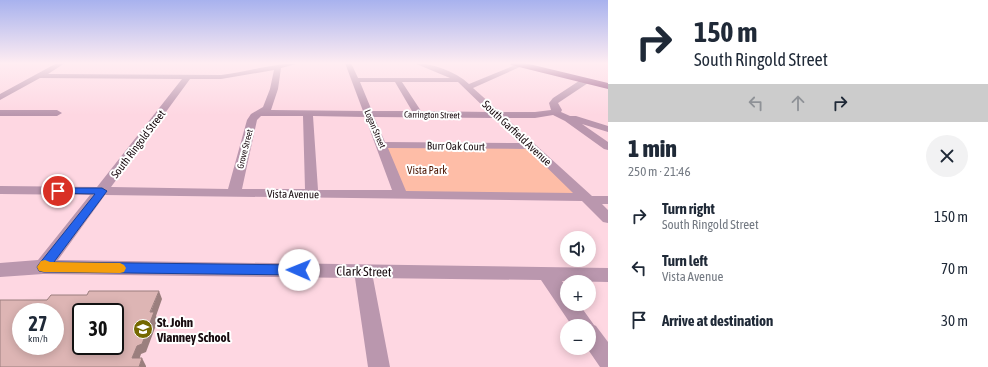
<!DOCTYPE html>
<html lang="en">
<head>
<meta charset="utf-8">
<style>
  :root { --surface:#fff; --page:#f2f2f3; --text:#1f2937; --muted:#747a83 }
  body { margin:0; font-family:"Asap Condensed",sans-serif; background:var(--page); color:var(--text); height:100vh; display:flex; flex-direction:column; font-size:15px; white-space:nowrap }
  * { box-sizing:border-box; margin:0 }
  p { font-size:13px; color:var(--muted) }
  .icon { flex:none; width:22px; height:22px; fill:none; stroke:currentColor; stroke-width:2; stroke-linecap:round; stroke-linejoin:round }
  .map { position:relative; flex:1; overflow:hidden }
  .side { display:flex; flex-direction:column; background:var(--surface); width:380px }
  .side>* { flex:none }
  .guide { background:#fff; color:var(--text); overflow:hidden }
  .controls { position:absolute; left:560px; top:231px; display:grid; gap:8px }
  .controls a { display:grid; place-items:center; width:36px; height:36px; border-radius:50%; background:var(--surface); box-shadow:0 2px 10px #0003; font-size:20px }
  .speed { position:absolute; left:12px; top:303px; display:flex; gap:8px; font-size:20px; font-weight:700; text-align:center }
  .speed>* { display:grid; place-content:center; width:52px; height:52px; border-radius:50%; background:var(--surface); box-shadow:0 2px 10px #0003; line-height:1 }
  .speed small { font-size:10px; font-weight:400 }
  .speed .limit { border:2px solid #111; border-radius:6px; background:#fff; color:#111 }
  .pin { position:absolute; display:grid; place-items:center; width:34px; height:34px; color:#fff; margin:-17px; border:2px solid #fff; border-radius:50%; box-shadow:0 1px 4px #0007 }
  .me { position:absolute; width:44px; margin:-22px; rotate:271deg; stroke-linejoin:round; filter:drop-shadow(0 0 3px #0008) }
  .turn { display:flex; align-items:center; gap:14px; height:84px; padding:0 20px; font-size:18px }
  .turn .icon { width:52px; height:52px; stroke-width:2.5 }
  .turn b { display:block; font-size:28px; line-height:34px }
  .lanes { display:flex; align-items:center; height:38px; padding:0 20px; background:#0003; justify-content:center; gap:20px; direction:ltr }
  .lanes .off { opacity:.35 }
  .round { display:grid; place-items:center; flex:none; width:42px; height:42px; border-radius:21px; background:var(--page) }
  .summary { display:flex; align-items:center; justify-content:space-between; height:68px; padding:0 20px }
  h1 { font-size:24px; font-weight:800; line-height:30px }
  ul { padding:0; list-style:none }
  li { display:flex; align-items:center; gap:12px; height:52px; padding:0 20px }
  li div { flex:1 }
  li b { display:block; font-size:15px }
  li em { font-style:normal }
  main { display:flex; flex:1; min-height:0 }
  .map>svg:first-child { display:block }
  .green { fill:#febda7 }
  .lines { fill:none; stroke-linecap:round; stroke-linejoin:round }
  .minor { fill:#ba97ae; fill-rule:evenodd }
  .major { fill:#935681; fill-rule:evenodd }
  .shaded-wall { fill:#9b7f7e }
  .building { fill:#ddb5b4; stroke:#9b7f7e; fill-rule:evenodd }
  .route { fill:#2563eb; stroke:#184099 }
  .slow { fill:#f59e0b }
  .labels { text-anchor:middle; stroke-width:4; stroke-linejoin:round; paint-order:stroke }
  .far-street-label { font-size:9px; fill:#180b0f; stroke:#fff }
  .street-label { font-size:11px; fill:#180b0f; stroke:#fff }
  .park-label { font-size:11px; fill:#4b1500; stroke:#fff }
  .near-street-label { font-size:13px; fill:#180b0f; stroke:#fff }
  .near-poi-label { font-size:13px; font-weight:bold; fill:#180b0f; stroke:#fff; text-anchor:start }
</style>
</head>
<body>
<main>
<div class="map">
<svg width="608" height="367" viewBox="0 0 608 367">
  <rect width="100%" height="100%" fill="#fed7e2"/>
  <!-- green -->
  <path class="green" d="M 382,145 L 531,146 L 586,197 L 401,195 Z"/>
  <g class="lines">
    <!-- minor -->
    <path class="minor" d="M 57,63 L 65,63 L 48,74 L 221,75 C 248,72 274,63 300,63 L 281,68 L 278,89 L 271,110 L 363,111 L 345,63 L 351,63 L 358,78 L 450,78 L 414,63 C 432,63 455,71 469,84 L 518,64 L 522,64 L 522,66 L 473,88 L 500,112 L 535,112 L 551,110 L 549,103 L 553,98 L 582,79 L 588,79 L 588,83 L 558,103 L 562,110 L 561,112 L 570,116 L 576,116 L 608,126 L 608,132 L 582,124 L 608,142 L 608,150 L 604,149 L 565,121 L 553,115 L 535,118 L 506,118 L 592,196 L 608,196 L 608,204 L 602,204 L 608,210 L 608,223 L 603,222 L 582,201 L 105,195 L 58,260 L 608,268 L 608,282 L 562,281 L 567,288 L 567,304 L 579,304 L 594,325 L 596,326 L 608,342 L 608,367 L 600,367 L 587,348 L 589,348 L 589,326 L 572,326 L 541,280 L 373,278 L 390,367 L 368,367 L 355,278 L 43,274 L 0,277 L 0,263 L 38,260 L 90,195 L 0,194 L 0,186 L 97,187 L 182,79 L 40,78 L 0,100 L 0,94 ZM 274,70 L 270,89 L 263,107 L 251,114 L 247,120 L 228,189 L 111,187 L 190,79 L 221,79 ZM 360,82 L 395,82 L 412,111 L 372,111 ZM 402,82 L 458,82 L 489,112 L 421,111 ZM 261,116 L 303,116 L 305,189 L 242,189 L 257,120 ZM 313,116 L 365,117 L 392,190 L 318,190 ZM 374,117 L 495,118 L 521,143 L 385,142 ZM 388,148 L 528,149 L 573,193 L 406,191 Z
      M 0,110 L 57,110 L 62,113 L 57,116 L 0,116 Z"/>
    <!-- major -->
    <path class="major" d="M 510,63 L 525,63 L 608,83 L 608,89 L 511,65 Z"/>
  </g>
  <!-- shaded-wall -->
  <path class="shaded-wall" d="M 159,291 L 162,299 L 156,316 L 158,320 L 146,352 L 141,354 L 137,366 L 132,358 Z
    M 142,358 L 146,366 L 146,367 L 139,367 Z"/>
  <!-- building -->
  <path class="building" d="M 89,291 L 159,291 L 150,312 L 154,312 L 142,344 L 137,346 L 132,358 L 142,358 L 139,367 L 0,367 L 0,300 L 47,300 L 51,295 L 87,295 ZM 21,312 L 55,312 L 55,346 L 21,346 ZM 81,312 L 115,312 L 115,346 L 81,346 Z"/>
  <!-- sky -->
  <linearGradient id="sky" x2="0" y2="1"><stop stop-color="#a8b2ee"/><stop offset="0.55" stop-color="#ffedf2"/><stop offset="1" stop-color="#ffedf2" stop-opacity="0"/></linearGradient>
  <rect width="608" height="115" fill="url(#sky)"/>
  <!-- route -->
  <path class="route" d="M 58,188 L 102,188 L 107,191 L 54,262 L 299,265 L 303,267 L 305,270 L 303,274 L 299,275 L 44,272 L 39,271 L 37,267 L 39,264 L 95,194 L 55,193 L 54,191 Z"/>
  <!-- slow -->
  <path class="slow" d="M 45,260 L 50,262 L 120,263 L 124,265 L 126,268 L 124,272 L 120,273 L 44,272 L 39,271 L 37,267 L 41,261 Z"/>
  <!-- icons -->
  <defs>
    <symbol id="school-disc" viewBox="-11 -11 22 22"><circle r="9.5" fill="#746800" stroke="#fff"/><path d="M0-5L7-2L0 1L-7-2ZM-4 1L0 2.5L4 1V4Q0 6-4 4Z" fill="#fff"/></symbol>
  </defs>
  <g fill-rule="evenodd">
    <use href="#school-disc" x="132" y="318" width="22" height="22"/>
  </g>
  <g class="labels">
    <!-- far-street labels -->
    <g class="far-street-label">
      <text transform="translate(432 115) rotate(1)" y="3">Carrington Street</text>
      <text transform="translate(375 129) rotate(67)" y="3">Logan Street</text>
      <text transform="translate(245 149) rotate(-76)" y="3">Grove Street</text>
    </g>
    <!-- street labels -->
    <g class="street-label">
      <text transform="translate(517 133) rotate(43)" y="4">South Garfield Avenue</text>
      <text transform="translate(138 144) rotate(-53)" y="4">South Ringold Street</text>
      <text transform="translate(456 146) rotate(1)" y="4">Burr Oak Court</text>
      <text transform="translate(293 194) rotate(1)" y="4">Vista Avenue</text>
    </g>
    <!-- park labels -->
    <g class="park-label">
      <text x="427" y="174">Vista Park</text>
    </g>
    <!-- near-street labels -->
    <g class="near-street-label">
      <text transform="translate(364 271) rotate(1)" y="5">Clark Street</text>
    </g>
    <!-- near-poi labels -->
    <g class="near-poi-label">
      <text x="157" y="327">St. John<tspan x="157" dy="15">Vianney School</tspan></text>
    </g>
  </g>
</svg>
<div class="controls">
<a><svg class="icon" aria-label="sound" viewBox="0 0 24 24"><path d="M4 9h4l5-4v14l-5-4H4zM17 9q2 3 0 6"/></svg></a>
<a>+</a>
<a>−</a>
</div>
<div class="speed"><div>27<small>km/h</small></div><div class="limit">30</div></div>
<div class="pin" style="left:58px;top:191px;background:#d93025"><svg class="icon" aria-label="arrive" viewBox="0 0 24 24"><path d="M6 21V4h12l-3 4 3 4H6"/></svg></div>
<svg class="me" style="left:299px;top:270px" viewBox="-20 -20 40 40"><circle r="19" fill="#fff"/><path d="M0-13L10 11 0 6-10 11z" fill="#2563eb"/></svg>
</div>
<section class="side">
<div class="guide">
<div class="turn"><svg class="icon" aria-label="right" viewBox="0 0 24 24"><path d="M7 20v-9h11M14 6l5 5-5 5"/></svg><div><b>150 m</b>South Ringold Street</div></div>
<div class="lanes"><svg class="icon off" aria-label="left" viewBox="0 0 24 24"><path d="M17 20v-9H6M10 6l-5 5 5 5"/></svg><svg class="icon off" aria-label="ahead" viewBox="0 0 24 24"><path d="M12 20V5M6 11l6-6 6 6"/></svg><svg class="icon" aria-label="right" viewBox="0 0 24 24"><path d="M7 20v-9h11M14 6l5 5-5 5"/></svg></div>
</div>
<div class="summary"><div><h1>1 min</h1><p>250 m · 21:46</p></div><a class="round"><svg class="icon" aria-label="close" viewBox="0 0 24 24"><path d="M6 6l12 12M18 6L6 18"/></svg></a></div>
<ul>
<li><svg class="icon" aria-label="right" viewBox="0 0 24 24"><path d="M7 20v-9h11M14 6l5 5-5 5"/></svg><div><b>Turn right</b><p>South Ringold Street</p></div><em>150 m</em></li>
<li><svg class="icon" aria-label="left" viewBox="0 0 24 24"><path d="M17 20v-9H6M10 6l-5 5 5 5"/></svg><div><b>Turn left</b><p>Vista Avenue</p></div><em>70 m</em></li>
<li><svg class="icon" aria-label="arrive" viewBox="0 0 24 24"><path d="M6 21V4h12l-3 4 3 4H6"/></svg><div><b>Arrive at destination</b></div><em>30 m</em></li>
</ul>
</section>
</main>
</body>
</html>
